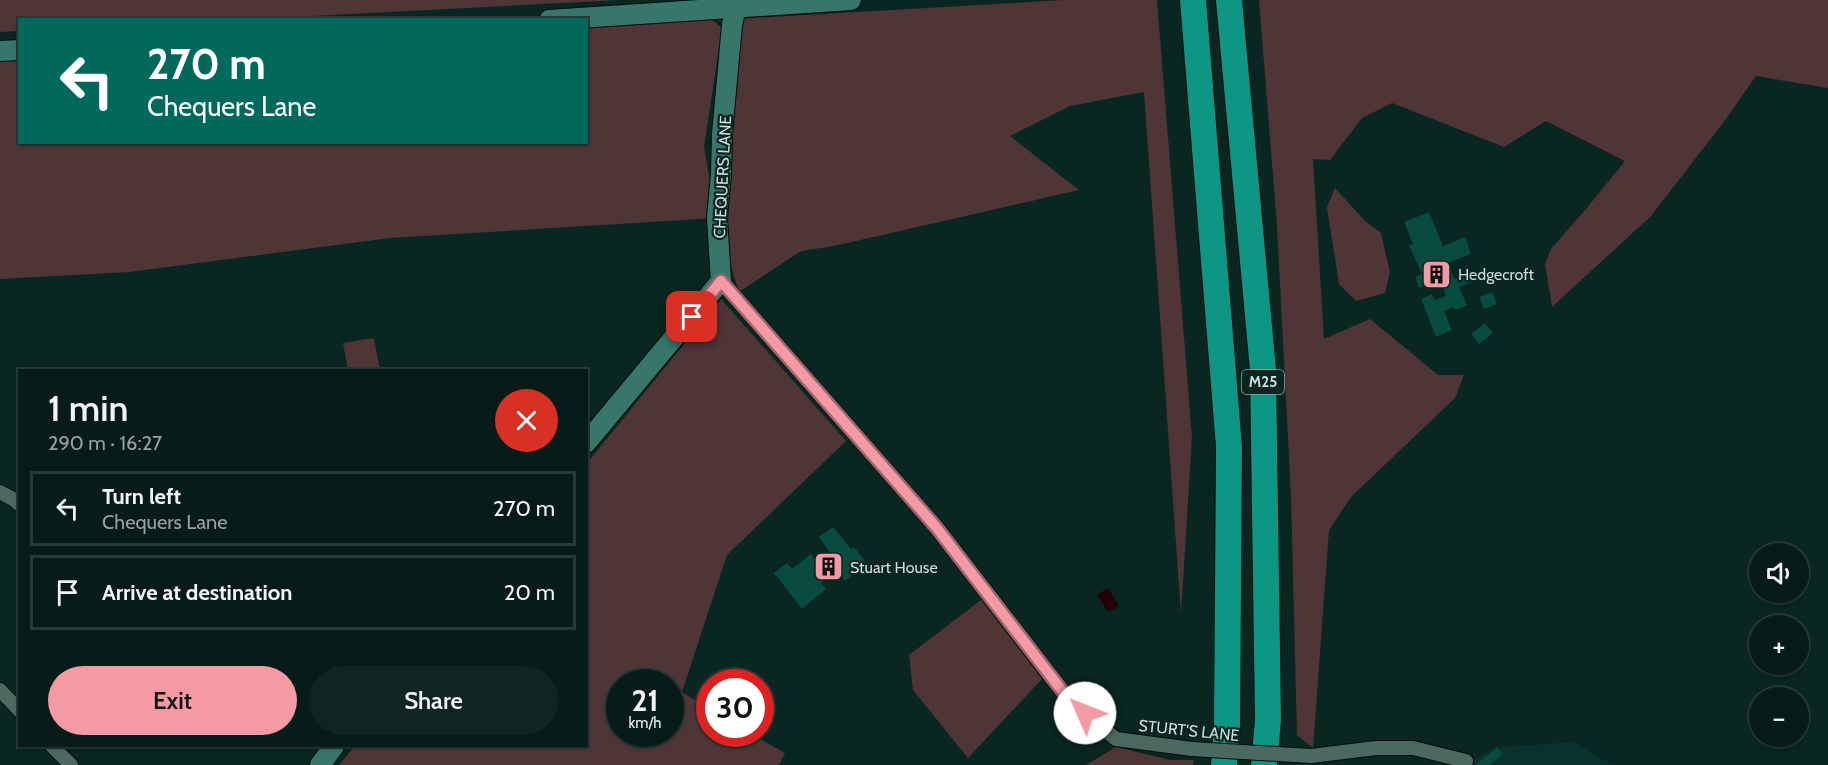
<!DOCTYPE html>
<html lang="en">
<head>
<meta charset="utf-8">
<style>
  :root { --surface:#071c18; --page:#102521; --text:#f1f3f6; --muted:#98a1a2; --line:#283a37; --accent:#f49aa4 }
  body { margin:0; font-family:Cabin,sans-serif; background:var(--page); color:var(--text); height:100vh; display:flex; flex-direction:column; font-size:22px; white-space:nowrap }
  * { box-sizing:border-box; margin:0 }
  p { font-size:20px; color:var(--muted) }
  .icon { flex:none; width:33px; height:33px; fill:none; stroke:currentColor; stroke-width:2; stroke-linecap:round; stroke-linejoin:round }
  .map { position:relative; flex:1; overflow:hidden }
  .sheet { position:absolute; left:18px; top:369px; width:570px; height:378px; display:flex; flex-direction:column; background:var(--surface); border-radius:0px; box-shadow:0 2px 4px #0004,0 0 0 2px var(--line) }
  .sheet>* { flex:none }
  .guide { position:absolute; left:18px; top:18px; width:570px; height:126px; border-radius:0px; box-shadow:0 2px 4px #0004,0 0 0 2px var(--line); background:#00695c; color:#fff; overflow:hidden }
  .fabs { position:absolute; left:1749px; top:543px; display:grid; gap:12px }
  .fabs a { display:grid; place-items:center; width:60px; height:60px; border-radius:50%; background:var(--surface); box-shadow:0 2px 4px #0004,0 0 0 2px var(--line); font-size:30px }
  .speed { position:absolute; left:606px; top:669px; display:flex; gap:12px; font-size:30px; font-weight:700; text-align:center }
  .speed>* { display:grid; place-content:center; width:78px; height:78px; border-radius:50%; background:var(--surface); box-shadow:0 2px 4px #0004,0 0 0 2px var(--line); line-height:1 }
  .speed small { font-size:15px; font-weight:400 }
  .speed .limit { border:9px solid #d22; background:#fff; color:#111 }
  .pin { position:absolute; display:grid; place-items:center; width:51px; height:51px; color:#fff; margin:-26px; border-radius:12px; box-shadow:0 3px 9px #0006 }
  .me { position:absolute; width:66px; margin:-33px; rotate:314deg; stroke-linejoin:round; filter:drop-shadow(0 0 4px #0008) }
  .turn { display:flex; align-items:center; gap:21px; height:126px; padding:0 30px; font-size:27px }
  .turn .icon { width:78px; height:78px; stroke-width:2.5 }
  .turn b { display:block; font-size:42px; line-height:51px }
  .round { display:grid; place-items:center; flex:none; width:63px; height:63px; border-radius:32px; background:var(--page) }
  .summary { display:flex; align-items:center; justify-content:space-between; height:102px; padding:0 30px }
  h1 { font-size:36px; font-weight:600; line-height:45px }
  .action { display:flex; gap:12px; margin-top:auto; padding:12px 30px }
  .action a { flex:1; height:69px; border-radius:36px; background:var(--accent); color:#111; font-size:24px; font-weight:600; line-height:69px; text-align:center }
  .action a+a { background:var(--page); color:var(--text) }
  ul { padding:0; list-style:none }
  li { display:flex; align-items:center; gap:18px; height:75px; margin:0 12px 9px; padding:0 18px; border:3px solid var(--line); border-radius:0px }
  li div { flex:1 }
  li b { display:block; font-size:22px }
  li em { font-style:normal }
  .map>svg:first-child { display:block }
  .built { fill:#09322c }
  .green { fill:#503537; fill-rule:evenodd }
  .water { fill:#220006 }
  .building { fill:#084b41 }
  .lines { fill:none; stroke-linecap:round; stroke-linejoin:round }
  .street-casing { stroke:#000e0a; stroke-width:16 }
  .secondary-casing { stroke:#000e0a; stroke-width:22 }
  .highway-casing { stroke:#000e0a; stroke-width:28 }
  .street { stroke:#4b6861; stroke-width:14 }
  .secondary { stroke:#38766b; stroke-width:20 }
  .highway { stroke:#0c9683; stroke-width:26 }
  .street-bridge-casing { stroke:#000e0a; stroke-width:16; stroke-linecap:butt }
  .street-bridge { stroke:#4b6861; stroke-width:14 }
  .route-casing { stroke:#9f646b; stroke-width:15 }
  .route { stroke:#f49aa4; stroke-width:10 }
  .labels { text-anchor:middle; stroke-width:4.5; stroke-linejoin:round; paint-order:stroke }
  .shield { fill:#092620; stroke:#92a6a2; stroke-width:1.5 }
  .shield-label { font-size:15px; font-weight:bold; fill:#cdddd9 }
  .street-label { font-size:16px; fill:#cdddd9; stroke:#092620 }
  .poi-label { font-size:16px; fill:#cdddd9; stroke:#092620; text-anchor:start }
</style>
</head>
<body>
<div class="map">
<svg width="1828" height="765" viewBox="0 0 1828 765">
  <rect width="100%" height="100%" fill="#092620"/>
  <!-- built -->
  <path class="built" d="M 1573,742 L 1613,765 L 1463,765 L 1497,747 Z"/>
  <!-- green -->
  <path class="green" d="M 0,0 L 620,0 L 252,19 L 20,20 L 19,31 L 0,32 Z
    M 1065,0 L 1157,0 L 1192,437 L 1181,614 L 1144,92 L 1070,106 L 1010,136 L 1079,190 L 834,246 L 801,251 L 739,292 L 716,218 L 390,238 L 129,272 L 0,279 L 0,55 L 19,54 L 20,142 L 586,142 L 587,24 L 710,18 L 722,28 L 704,147 L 716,215 L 734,19 Z
    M 1259,0 L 1828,0 L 1828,88 L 1756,76 L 1726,119 L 1651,216 L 1552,307 L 1545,264 L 1551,249 L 1586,209 L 1625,161 L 1546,121 L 1504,147 L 1392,103 L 1362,118 L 1330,160 L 1313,159 L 1324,339 L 1370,319 L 1438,375 L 1464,375 L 1455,398 L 1351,497 L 1329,530 L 1313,748 L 1297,735 L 1291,496 L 1277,226 Z
    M 1335,188 L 1365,221 L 1381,233 L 1390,272 L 1385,293 L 1356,301 L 1339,284 L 1327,207 Z
    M 721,299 L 846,441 L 727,555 L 682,692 L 709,709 L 710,734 L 751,734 L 785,753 L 779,765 L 339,765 L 355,746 L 586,746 L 587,463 ZM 620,682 L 670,682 L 670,734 L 620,734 Z
    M 374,338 L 380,370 L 348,370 L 343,343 Z
    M 981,600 L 1042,679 L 968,758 L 913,690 L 909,655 Z
    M 1116,747 L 1170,760 L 1194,760 L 1193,765 L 1086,765 Z"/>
  <!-- water -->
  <path class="water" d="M 1108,588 L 1119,606 L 1108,612 L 1097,595 Z"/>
  <!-- building -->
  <path class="building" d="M 1429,212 L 1443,246 L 1465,237 L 1471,254 L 1448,263 L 1454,279 L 1469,274 L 1472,282 L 1459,287 L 1467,305 L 1455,310 L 1453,307 L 1444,311 L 1452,330 L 1436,337 L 1421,299 L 1432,294 L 1435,300 L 1446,296 L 1440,280 L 1419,288 L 1415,277 L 1422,274 L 1409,245 L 1413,244 L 1404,222 Z
    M 1492,292 L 1497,304 L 1484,309 L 1479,297 Z
    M 1485,323 L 1493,333 L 1479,344 L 1471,334 Z
    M 833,527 L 851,549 L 854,547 L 867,564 L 845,581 L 837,570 L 821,583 L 826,589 L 802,609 L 774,573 L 787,563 L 792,569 L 811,554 L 816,561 L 829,551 L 819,537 Z
    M 1497,747 L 1503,754 L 1490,765 L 1476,765 Z"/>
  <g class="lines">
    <defs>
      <path id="street" d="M 721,281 L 936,527 L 1070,701 L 1116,739 L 1192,749
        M 0,492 L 13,499 L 20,505
        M 0,690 L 20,711
        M 52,746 L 71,765
        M 1311,756 L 1376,748 L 1413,748 L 1466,761"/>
      <path id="secondary" d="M 549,20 L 851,0
        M 0,51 L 20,50
        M 586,443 L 721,281 L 717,218 L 721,174 L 722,134 L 732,25 L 736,7
        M 320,765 L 334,746"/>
      <path id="highway" d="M 1193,0 L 1229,447 L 1227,727 L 1224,765
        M 1229,0 L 1263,370 L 1268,720 L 1264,765"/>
    </defs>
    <!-- street casing -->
    <use href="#street" class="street-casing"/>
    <!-- secondary casing -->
    <use href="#secondary" class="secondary-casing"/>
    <!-- highway casing -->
    <use href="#highway" class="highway-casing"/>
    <!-- street -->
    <use href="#street" class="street"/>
    <!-- secondary -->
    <use href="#secondary" class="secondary"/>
    <!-- highway -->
    <use href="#highway" class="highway"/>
    <defs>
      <path id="street-bridge" d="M 1192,749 L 1311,756"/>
    </defs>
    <!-- street-bridge casing -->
    <use href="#street-bridge" class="street-bridge-casing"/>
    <!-- street-bridge -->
    <use href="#street-bridge" class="street-bridge"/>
  </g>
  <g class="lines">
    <defs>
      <path id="route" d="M 692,317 L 721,281 L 936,527 L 1070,701 L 1085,713"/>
    </defs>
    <!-- route casing -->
    <use href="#route" class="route-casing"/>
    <!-- route -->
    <use href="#route" class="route"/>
  </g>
  <!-- icons -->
  <defs>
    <symbol id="building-square" viewBox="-11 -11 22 22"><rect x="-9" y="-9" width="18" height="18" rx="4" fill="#f49aa4" stroke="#092620"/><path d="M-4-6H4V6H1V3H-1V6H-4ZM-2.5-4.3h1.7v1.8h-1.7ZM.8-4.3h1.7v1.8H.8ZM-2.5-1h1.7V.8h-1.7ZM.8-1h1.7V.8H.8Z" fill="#111"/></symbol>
  </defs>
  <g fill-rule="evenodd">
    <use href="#building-square" x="1420" y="258" width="33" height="33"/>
    <use href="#building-square" x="812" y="550" width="33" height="33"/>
  </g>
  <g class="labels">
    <!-- shield labels -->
    <rect class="shield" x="1242" y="370" width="42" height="24" rx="4.5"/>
    <g class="shield-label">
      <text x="1263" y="387">M25</text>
    </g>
    <!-- street labels -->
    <g class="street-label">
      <text transform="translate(722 177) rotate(-87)" y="6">CHEQUERS LANE</text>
      <text transform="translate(1189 730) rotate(6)" y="6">STURT'S LANE</text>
    </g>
    <!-- poi labels -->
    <g class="poi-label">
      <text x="1458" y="280">Hedgecroft</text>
      <text x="850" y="573">Stuart House</text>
    </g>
  </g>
</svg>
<div class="fabs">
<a><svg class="icon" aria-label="sound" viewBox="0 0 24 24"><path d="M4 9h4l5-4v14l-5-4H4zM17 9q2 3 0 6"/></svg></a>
<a>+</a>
<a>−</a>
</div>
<div class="speed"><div>21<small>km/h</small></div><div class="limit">30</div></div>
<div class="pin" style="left:692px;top:317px;background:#d93025"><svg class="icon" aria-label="arrive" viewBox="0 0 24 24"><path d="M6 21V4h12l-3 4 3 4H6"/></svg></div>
<svg class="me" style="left:1085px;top:713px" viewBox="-20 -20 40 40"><circle r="19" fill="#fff"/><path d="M0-13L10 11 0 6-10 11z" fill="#f49aa4"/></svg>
<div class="guide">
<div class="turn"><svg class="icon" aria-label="left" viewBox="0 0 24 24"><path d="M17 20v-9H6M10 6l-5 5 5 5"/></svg><div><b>270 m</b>Chequers Lane</div></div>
</div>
<section class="sheet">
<div class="summary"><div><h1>1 min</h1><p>290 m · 16:27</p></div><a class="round" style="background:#d93025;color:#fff"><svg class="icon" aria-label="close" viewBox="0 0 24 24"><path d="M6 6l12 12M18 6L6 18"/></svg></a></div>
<ul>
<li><svg class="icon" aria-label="left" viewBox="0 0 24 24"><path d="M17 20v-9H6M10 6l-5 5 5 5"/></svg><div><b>Turn left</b><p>Chequers Lane</p></div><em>270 m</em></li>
<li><svg class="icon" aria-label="arrive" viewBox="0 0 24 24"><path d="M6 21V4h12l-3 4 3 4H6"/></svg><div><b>Arrive at destination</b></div><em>20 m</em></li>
</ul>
<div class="action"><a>Exit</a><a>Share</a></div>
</section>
</div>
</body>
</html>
